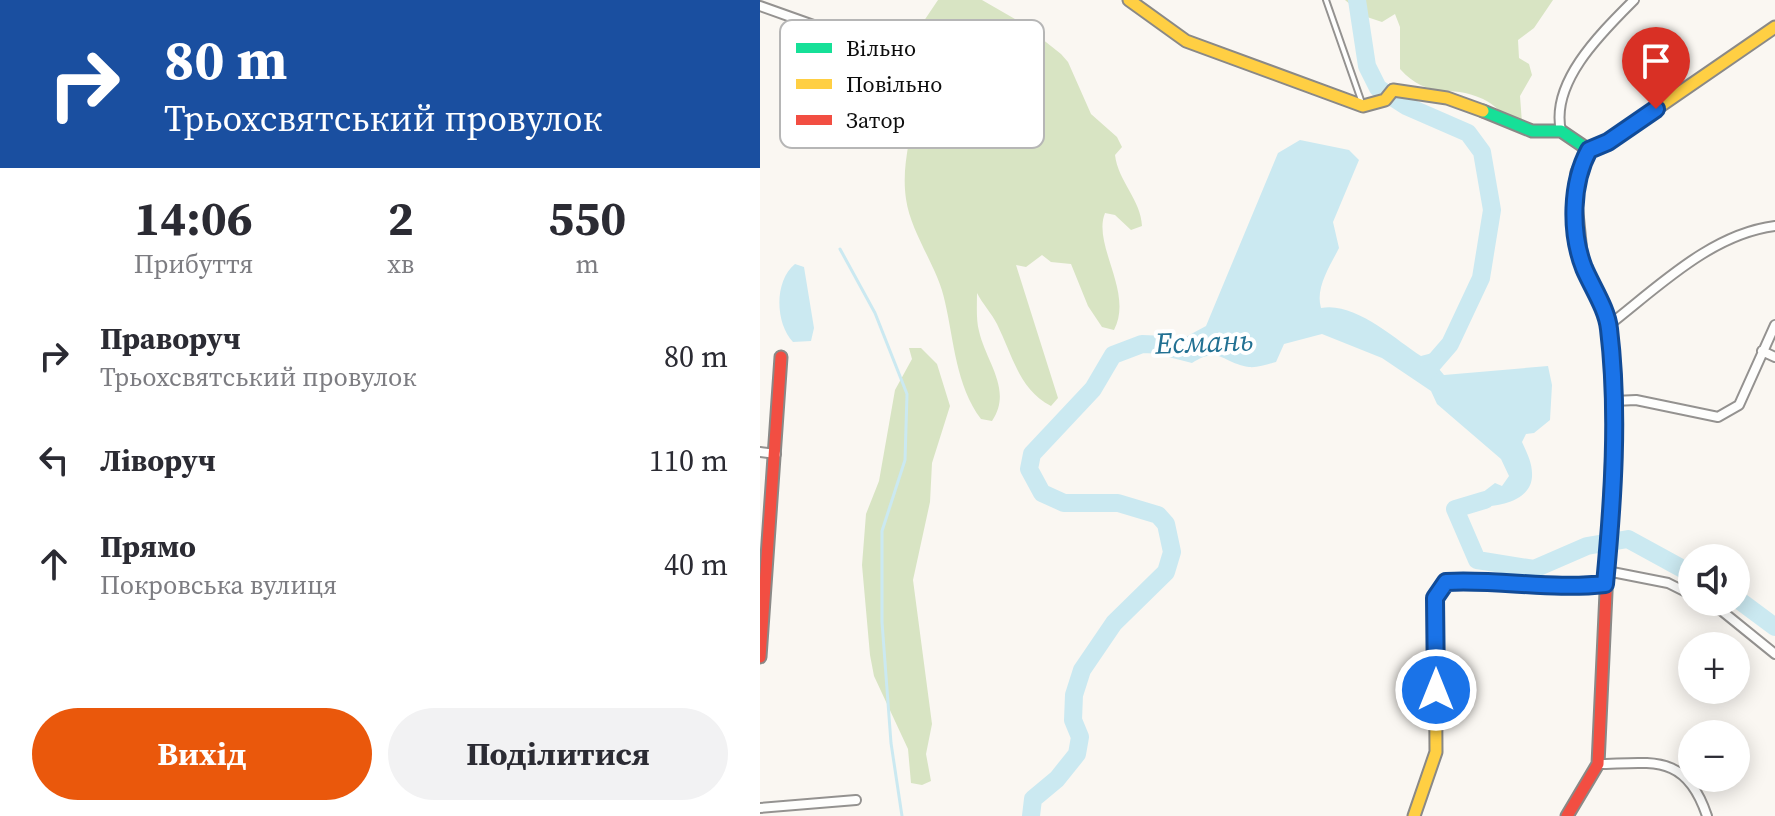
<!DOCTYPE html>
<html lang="uk">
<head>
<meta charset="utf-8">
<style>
  :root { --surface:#fff; --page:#f2f2f3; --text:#2b2b33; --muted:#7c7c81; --accent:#ea580c }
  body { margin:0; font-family:"Source Serif 4",serif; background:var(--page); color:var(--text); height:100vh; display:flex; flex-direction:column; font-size:30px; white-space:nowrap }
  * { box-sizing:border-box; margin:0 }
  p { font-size:26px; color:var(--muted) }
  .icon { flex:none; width:44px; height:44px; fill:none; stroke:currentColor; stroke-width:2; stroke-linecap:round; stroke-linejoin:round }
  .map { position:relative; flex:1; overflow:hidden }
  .drawer { display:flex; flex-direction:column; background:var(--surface); width:760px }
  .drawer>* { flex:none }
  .hud { background:#1a4fa0; color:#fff; overflow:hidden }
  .buttons { position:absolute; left:918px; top:544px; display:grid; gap:16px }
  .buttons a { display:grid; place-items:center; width:72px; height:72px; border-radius:50%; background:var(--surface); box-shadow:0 4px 20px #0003; font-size:40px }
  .pin { position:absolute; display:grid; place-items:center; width:68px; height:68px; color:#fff; margin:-82px -34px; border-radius:50% 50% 50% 0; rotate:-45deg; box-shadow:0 0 8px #0007 }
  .pin .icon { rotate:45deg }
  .me { position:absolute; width:88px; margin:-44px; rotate:0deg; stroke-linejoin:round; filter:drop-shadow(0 0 6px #0008) }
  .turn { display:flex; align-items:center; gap:28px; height:168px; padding:0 32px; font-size:36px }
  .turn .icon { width:104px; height:104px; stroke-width:2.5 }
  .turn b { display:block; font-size:56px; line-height:68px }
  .eta { display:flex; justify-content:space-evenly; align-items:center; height:136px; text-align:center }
  .eta b { font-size:48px; font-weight:700; line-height:56px }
  .cta { display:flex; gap:16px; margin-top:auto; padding:16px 32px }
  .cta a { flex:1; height:92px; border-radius:48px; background:var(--accent); color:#fff; font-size:32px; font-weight:700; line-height:92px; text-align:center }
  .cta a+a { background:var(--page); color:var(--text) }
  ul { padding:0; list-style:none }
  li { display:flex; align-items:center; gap:24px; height:104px; padding:0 32px }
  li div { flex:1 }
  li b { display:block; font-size:30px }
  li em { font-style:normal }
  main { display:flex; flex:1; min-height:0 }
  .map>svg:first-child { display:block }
  .forest { fill:#d8e4c3 }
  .water { fill:#cbe9f1 }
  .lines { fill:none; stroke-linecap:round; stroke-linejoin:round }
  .stream { stroke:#cbe9f1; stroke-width:3 }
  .river { stroke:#cbe9f1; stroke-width:18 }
  .lane-casing { stroke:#949290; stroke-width:8 }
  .street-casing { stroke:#949290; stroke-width:12 }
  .fast-casing { stroke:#8a8987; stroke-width:15 }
  .slow-casing { stroke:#8a8987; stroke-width:15 }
  .jam-casing { stroke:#8a8987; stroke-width:15 }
  .lane { stroke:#fefefd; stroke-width:4 }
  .street { stroke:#fefefd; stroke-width:8 }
  .fast { stroke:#16e098; stroke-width:11 }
  .slow { stroke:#ffcf43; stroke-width:11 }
  .jam { stroke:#f24e42; stroke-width:11 }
  .route-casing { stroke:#114b97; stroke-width:20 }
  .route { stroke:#1a73e8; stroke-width:14 }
  .labels { text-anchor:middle; stroke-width:8; stroke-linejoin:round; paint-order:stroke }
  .water-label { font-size:30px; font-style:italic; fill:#227193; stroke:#fff }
  .key { fill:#fff; stroke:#b6b6b6; stroke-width:2 }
  .key-label { font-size:22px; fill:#0d0d0d }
</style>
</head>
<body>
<main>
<section class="drawer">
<div class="hud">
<div class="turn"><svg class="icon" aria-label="right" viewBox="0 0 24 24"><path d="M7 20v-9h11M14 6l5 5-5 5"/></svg><div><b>80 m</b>Трьохсвятський провулок</div></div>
</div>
<div class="eta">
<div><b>14:06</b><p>Прибуття</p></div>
<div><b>2</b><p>хв</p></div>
<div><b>550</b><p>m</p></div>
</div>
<ul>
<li><svg class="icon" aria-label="right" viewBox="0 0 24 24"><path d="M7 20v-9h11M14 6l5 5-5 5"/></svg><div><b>Праворуч</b><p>Трьохсвятський провулок</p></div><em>80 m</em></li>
<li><svg class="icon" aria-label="left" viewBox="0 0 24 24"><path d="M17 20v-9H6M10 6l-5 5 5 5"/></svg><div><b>Ліворуч</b></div><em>110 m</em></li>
<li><svg class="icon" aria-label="ahead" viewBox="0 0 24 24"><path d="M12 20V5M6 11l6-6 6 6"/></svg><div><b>Прямо</b><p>Покровська вулиця</p></div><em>40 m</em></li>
</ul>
<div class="cta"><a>Вихід</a><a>Поділитися</a></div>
</section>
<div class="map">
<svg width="1015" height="816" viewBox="0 0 1015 816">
  <rect width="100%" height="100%" fill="#faf7f2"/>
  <!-- forest -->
  <path class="forest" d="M 178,0 L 222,0 L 262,23 L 301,54 L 308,62 L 331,114 L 357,137 L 362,147 L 355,155 C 358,181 381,200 382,226 L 371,230 L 355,215 L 345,213 C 332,245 374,292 354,330 L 342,327 L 328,306 L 311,264 L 291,262 L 282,255 L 266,267 L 256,265 L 298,398 L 291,406 C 259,390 252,354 237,324 C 232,314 222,303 217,293 C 217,305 216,320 219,331 C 226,362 253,390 232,421 L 221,419 C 196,386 194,341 185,302 C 178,267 151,234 146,199 C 141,164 152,139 153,107 L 134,80 L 95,58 L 104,51 L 125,58 L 145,49 Z
    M 585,0 L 793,0 L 774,28 L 758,40 L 759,58 L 769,64 L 772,75 L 760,96 L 762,123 L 753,123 C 744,115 734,104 723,99 C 689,83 669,101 640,69 L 640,27 L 635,14 L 622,22 L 604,16 Z
    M 149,348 L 161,348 L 177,364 L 190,406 L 172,463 L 170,502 L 153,580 L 172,724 L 166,754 L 171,781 L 162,785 L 151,783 L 148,749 L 114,676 L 110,655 L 102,565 L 106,514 L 119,481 L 135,390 L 152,359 Z"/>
  <!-- water -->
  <path class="water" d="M 540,140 L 589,150 L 599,160 L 573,222 L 579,248 C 570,266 555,288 561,308 C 594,301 635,339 661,356 L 676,352 L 674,363 L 684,375 L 788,366 L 792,385 L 790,420 L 774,433 L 766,434 L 762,442 C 766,451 772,462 772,473 C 774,505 727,509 705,506 L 735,483 L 742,486 L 749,476 L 741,459 L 677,404 L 671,391 L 622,358 L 562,334 L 524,344 L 516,362 C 508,364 497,368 489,367 C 463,363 459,345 432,363 L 385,351 L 382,344 L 422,339 L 446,326 L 518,153 Z
    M 35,264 L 44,267 L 54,328 L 51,341 L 33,342 C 15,323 14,281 35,264 Z"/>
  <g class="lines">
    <!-- stream -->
    <path class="stream" d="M 80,249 L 115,313 L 147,394 L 145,460 L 122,531 L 122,622 L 131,743 L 142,816"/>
    <!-- river -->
    <path class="river" d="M 597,0 L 607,66 L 618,88 L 646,106 L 708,133 L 722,152 L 732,210 L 721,278 L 690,344 L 664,374
      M 725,500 L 695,509 L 717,560 L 774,569 L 827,546 L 868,539 L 932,574
      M 976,598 L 1015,627
      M 271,816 L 273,799 L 297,779 L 317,754 L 320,737 L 313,720 L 314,695 L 322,670 L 354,623 L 406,572 L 412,552 L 406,524 L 398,515 L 358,503 L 304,503 L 282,493 L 269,469 L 272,454 L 333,389 L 353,355 L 382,344 L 407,345"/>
    <defs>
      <path id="lane" d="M 566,0 L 602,103"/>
      <path id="street" d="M 0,6 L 59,27
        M 801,131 C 790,82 842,32 874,0
        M 849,325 C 898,287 951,234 1015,226
        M 1002,351 L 1015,357
        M 854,401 L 876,400 L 958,417 L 979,405 L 1015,325
        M 0,452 L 16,454
        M 847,571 L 908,583 L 932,595
        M 945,602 L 962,611 L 1015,654
        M 838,764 C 893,763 926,753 947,816
        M 0,808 L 96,800"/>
      <path id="fast" d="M 723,111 L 772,131 L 801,131 L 829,150"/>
      <path id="slow" d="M 369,0 L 426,41 L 603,106 L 625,100 L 633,90 L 687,98 L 723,111
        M 847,571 L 854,401 L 849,325 L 822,263 L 815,193 L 817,172 L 829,150 L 848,142 L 1015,27
        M 654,816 L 676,752 L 675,598 L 686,582 L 845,584"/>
      <path id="jam" d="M 0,657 L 21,357
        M 807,816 L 838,764 L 847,571"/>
    </defs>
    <!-- lane casing -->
    <use href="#lane" class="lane-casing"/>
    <!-- street casing -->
    <use href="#street" class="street-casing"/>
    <!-- fast casing -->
    <use href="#fast" class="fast-casing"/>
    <!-- slow casing -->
    <use href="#slow" class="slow-casing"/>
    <!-- jam casing -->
    <use href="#jam" class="jam-casing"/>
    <!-- lane -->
    <use href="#lane" class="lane"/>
    <!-- street -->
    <use href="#street" class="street"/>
    <!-- fast -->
    <use href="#fast" class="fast"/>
    <!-- slow -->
    <use href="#slow" class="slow"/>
    <!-- jam -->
    <use href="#jam" class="jam"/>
  </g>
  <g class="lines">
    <defs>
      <path id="route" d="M 676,690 L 675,598 L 686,582 C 739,579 792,590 845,584 C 853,501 859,412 849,329 C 847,309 832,287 824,268 C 810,232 811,183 829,150 L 848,142 L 896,109"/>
    </defs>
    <!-- route casing -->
    <use href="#route" class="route-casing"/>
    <!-- route -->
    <use href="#route" class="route"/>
  </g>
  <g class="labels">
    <!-- water labels -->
    <g class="water-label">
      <text transform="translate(444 342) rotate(-2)" y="10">Есмань</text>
    </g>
  </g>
  <!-- legend -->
  <rect x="20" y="20" width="264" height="128" rx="12" class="key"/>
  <rect x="36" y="43" width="36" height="10" fill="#16e098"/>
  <rect x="36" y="79" width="36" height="10" fill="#ffcf43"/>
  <rect x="36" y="115" width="36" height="10" fill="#f24e42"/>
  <g class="key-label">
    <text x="86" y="56">Вільно</text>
    <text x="86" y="92">Повільно</text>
    <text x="86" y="128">Затор</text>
  </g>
</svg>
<div class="buttons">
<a><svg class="icon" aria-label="sound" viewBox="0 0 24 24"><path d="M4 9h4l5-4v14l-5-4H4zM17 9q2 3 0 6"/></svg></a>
<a>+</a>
<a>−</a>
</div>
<div class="pin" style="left:896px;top:109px;background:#d93025"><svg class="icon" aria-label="arrive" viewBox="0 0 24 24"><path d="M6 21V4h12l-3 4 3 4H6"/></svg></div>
<svg class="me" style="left:676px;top:690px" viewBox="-20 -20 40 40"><circle r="17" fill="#1a73e8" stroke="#fff" stroke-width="3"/><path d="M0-11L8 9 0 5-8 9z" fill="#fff"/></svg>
</div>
</main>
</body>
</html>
